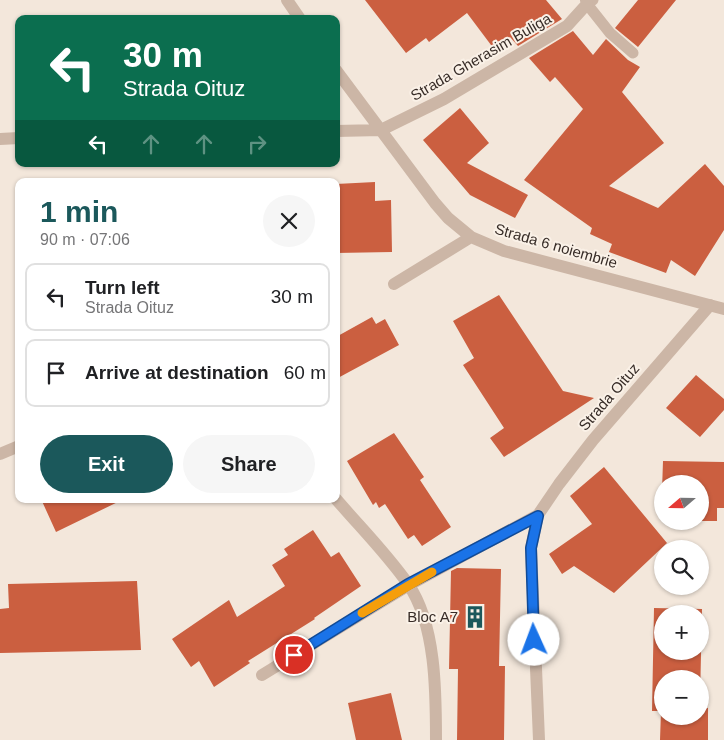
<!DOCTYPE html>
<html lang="en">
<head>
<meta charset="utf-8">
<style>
  :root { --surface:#fff; --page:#f6f6f6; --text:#202124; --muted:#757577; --line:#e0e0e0; --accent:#1b585b }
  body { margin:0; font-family:Arial,sans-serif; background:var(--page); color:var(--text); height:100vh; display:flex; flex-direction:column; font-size:19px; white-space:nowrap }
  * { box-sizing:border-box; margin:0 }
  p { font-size:16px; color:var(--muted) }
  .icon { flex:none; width:28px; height:28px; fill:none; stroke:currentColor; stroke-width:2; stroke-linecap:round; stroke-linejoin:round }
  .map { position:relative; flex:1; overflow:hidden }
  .drawer { position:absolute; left:15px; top:178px; width:325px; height:325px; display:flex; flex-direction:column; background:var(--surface); border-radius:10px; box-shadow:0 1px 4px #0004 }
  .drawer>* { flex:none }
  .hud { position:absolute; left:15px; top:15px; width:325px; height:152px; border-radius:10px; box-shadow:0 1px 4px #0004; background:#0b6e4f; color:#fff; overflow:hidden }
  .needle { width:32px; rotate:250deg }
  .tools { position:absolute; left:654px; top:475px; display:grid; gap:10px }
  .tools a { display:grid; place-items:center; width:55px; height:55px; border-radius:50%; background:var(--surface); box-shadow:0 1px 4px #0004; font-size:25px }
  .pin { position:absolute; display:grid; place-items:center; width:42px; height:42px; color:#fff; margin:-21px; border:2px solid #fff; border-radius:50%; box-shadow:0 1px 5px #0007 }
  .me { position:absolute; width:55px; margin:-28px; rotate:358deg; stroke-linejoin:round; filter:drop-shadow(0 0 4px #0008) }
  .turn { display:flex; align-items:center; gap:18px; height:105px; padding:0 25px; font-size:22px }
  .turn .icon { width:65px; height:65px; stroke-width:2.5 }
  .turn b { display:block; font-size:35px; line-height:42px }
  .lanes { display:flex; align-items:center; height:48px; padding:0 25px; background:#0003; justify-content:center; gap:25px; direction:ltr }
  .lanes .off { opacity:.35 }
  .round { display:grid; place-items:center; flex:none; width:52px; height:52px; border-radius:26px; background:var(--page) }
  .overview { display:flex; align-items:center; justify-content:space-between; height:85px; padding:0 25px }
  h1 { font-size:30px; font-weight:700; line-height:38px; color:var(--accent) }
  .button { display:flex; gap:10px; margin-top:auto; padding:10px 25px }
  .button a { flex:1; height:58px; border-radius:30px; background:var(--accent); color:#fff; font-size:20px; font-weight:700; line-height:58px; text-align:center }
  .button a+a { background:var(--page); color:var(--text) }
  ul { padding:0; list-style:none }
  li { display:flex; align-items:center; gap:15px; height:68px; margin:0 10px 8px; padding:0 15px; border:2px solid var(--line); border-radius:10px }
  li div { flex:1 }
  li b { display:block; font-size:19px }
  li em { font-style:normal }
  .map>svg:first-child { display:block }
  .building { fill:#cb5f40; fill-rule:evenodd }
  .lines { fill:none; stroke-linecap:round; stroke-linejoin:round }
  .service { stroke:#ccb6a6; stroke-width:11 }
  .minor { stroke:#ccb6a6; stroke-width:12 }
  .route-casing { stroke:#114b97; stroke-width:12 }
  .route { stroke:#1a73e8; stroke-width:9 }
  .slow { stroke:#f59e0b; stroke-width:9 }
  .labels { text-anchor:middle; stroke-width:4; stroke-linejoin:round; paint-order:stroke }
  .street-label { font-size:15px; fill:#372c27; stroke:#faf1e7 }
  .poi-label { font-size:15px; fill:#372c27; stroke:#faf1e7; text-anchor:end }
</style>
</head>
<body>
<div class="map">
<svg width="724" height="740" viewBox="0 0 724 740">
  <rect width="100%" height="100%" fill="#f3e7db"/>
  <!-- building -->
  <path class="building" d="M 365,0 L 546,0 L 562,19 L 518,46 L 510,37 L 494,49 L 467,13 L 429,42 L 426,38 L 406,53 Z
    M 638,0 L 676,0 L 638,47 L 615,28 Z
    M 573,31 L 593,55 L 606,39 L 628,60 L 640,67 L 622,92 L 664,143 L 609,186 L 658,208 L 705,164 L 724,186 L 724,230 L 695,276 L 671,260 L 666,273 L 609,252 L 612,244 L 590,234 L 592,228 L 524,180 L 583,109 L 555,77 L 550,82 L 529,58 Z
    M 460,108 L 489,143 L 467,163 L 528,195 L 515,218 L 470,195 L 423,140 Z
    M 375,182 L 375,201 L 391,200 L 392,252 L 336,253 L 336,184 Z
    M 499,295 L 563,391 L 594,398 L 504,457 L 490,438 L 504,428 L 463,365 L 474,358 L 453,321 Z
    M 372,317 L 376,324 L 385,319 L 399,345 L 336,379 L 336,337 Z
    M 696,375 L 724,399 L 724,410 L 700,437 L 666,408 Z
    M 394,433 L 424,477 L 420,480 L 451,527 L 422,546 L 414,535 L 408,539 L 385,504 L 379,508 L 376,502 L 373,505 L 347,461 Z
    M 663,461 L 724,462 L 724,508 L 717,508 L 717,521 L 700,521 L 700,484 L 662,484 L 661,520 Z
    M 604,467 L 667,543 L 614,593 L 574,566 L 562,574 L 549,554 L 592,524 L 570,496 Z
    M 41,499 L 124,499 L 56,532 Z
    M 313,530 L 331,557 L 339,552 L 361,586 L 314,618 L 315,619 L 248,661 L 250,663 L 214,687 L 199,661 L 191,667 L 172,639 L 229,600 L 237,617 L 285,586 L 272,565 L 288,555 L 284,549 Z
    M 457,568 L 501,569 L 499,666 L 505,666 L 504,740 L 457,740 L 458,669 L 449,669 L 451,571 Z
    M 137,581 L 141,650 L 0,653 L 0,609 L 9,608 L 8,584 Z
    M 654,608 L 702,609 L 700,700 L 700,679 L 662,679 L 662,716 L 700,716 L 700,707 L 708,708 L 708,740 L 660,740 L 661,711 L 652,711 ZM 662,614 L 700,614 L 700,651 L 662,651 Z
    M 391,693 L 402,740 L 356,740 L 348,703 Z"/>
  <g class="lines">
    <!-- service -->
    <path class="service" d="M 593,0 L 587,4 L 610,33 L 633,53"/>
    <!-- minor -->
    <path class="minor" d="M 287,0 L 300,19
      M 336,70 L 435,203 L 448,218 L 471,237 L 504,251 L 724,309
      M 336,131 L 381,130 L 444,99 L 567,26 L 587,4 L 586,0
      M 0,139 L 19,138
      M 394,284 L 471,237
      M 0,454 L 19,446
      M 336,499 C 360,527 387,554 408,584 C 436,624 436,692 436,740
      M 262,675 L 409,585 L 538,515
      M 539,740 L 531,548 L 538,515 L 559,484 L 593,440 L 710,305"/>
  </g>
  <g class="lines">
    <defs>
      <path id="route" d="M 294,655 L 408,584 L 538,516 L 531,548 L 534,640"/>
    </defs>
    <!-- route casing -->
    <use href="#route" class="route-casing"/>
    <!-- route -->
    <use href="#route" class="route"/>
    <!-- slow -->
    <path class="slow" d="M 362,613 L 432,572"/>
  </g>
  <!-- icons -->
  <defs>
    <symbol id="building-bare" viewBox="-9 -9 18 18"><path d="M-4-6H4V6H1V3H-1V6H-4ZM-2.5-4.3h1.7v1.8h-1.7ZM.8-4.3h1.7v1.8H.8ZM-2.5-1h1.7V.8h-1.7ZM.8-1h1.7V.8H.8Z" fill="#1b585b" stroke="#faf1e7" stroke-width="2.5" paint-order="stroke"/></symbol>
  </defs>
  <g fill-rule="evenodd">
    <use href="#building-bare" x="459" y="601" width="32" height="32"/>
  </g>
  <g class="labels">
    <!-- street labels -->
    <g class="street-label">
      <text transform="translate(481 57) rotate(-30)" y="5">Strada Gherasim Buliga</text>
      <text transform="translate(556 246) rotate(16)" y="5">Strada 6 noiembrie</text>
      <text transform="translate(609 397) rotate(-49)" y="5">Strada Oituz</text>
    </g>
    <!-- poi labels -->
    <g class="poi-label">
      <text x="458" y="622">Bloc A7</text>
    </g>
  </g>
</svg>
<div class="tools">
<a><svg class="needle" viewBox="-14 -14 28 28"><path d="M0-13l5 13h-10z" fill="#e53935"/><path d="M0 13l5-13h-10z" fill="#757577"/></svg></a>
<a><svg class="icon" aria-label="search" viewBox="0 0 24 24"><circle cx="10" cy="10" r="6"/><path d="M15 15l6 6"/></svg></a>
<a>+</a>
<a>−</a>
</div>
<div class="pin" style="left:294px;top:655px;background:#d93025"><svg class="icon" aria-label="arrive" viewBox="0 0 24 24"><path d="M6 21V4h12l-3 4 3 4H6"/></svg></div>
<svg class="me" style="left:534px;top:640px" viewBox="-20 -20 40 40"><circle r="19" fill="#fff"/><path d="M0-13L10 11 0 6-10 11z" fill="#1a73e8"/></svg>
<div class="hud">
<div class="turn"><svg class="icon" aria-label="left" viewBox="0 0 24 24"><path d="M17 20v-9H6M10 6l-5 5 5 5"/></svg><div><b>30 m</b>Strada Oituz</div></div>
<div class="lanes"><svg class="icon" aria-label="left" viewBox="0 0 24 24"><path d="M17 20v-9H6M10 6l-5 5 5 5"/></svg><svg class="icon off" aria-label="ahead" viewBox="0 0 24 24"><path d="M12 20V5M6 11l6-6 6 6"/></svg><svg class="icon off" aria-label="ahead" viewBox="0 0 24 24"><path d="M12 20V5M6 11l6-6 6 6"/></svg><svg class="icon off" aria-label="right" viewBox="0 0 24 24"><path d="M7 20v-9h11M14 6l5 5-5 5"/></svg></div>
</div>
<section class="drawer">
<div class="overview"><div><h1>1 min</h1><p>90 m · 07:06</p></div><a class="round"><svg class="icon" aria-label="close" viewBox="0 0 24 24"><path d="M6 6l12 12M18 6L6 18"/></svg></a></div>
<ul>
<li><svg class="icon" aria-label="left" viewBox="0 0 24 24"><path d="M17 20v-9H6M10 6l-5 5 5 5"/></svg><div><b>Turn left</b><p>Strada Oituz</p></div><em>30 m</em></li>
<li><svg class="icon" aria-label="arrive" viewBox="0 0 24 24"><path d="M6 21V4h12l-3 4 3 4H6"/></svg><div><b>Arrive at destination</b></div><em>60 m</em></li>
</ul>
<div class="button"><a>Exit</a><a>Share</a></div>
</section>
</div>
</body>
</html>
